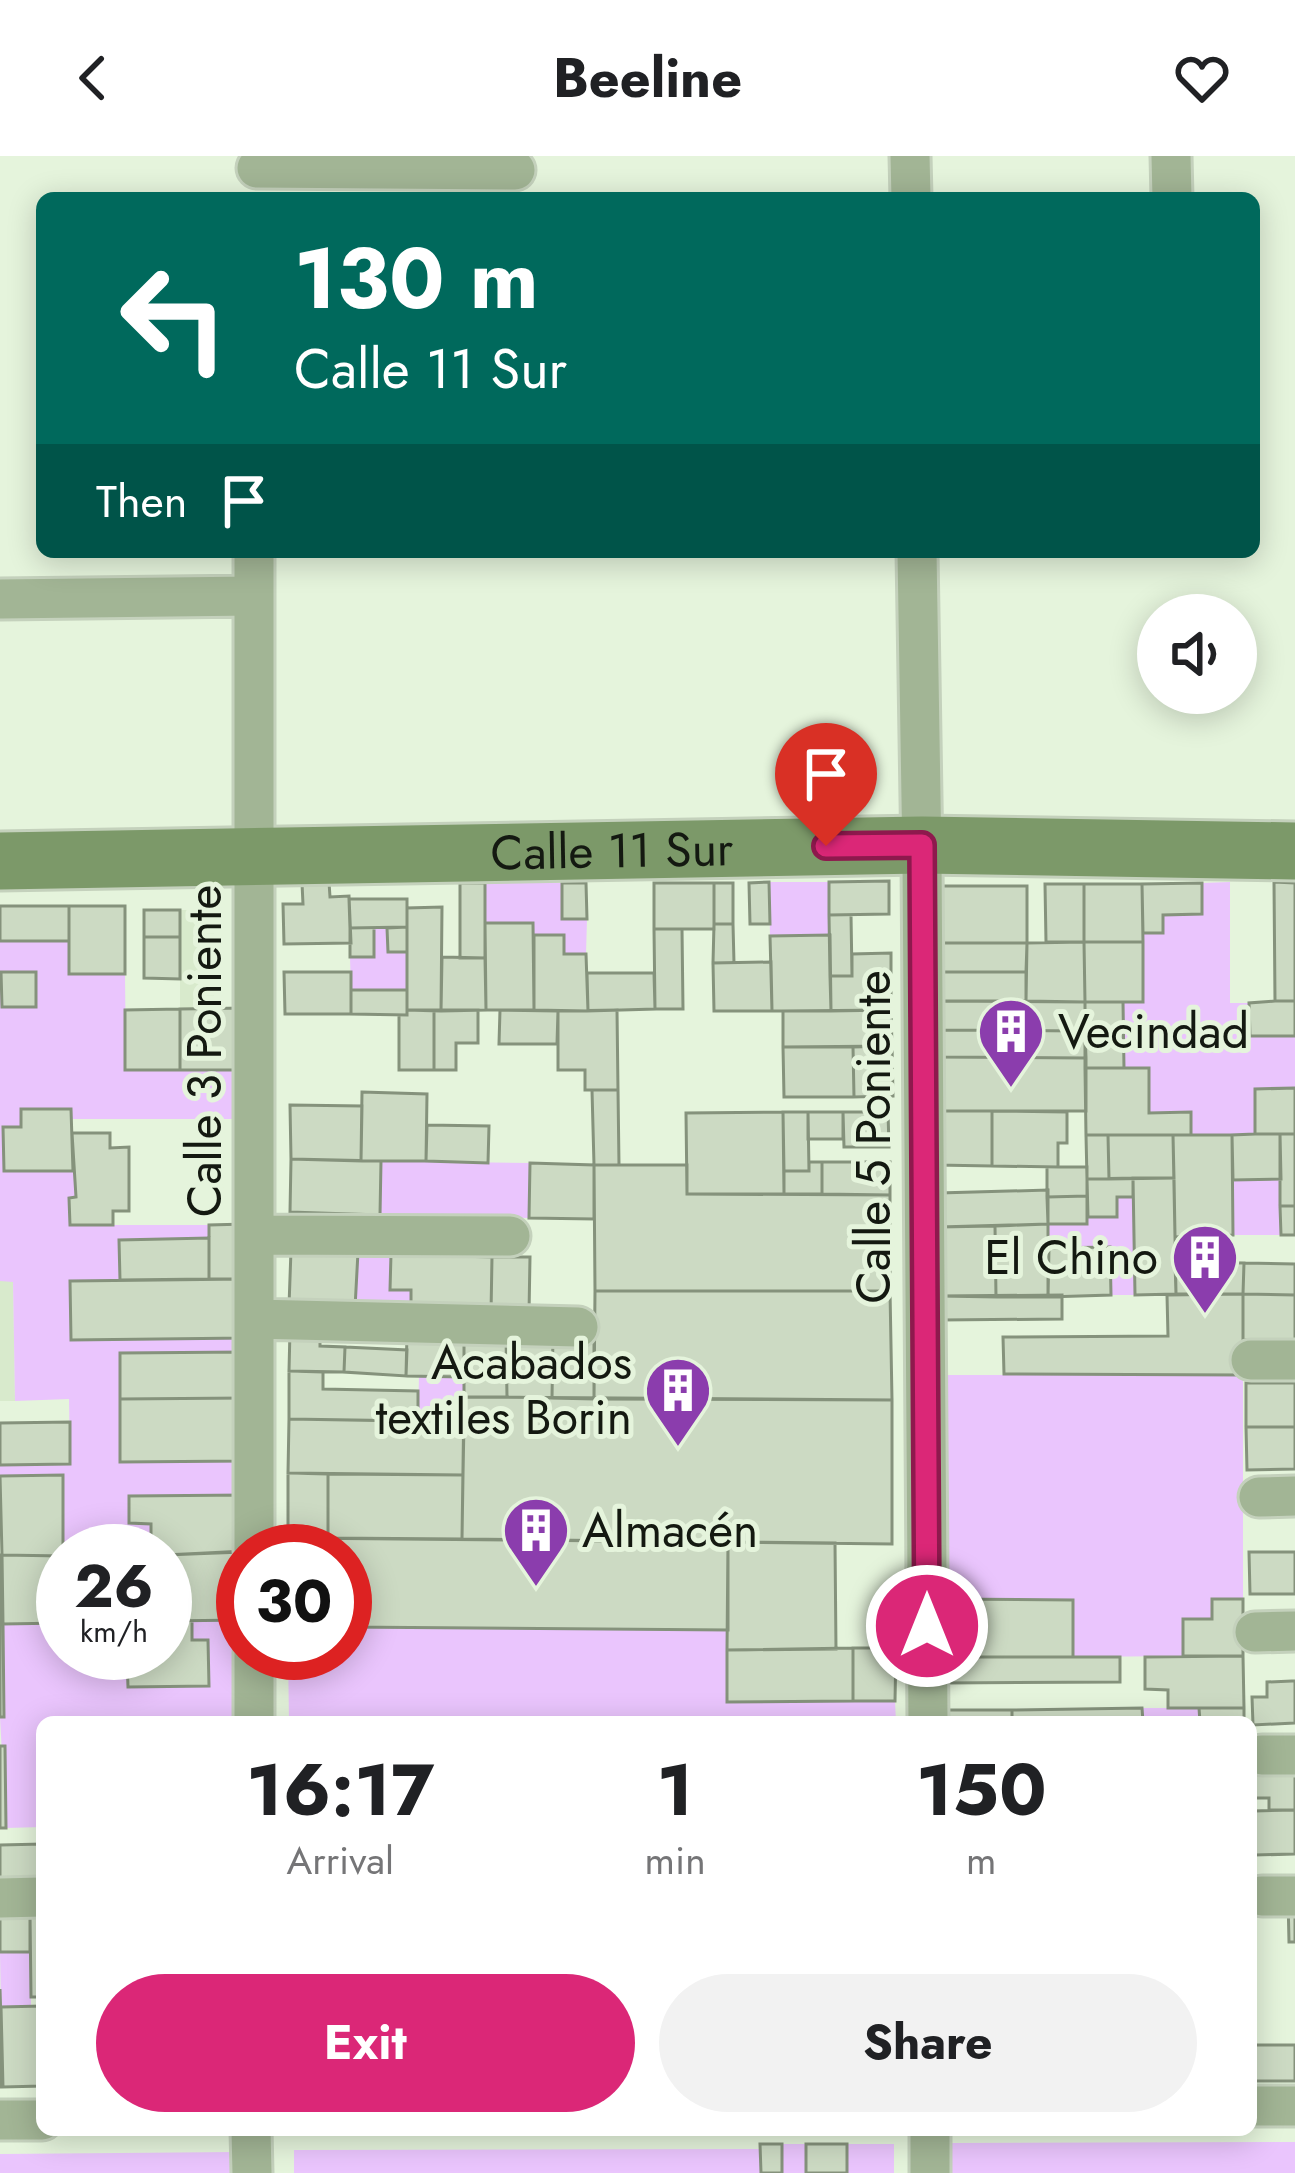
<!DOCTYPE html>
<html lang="en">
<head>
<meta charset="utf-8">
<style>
  :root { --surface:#fff; --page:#f2f2f2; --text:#202124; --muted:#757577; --accent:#db2777 }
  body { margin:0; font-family:Jost,sans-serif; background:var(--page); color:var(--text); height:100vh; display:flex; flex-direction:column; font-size:45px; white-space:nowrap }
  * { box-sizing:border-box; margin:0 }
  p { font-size:39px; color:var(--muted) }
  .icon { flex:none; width:66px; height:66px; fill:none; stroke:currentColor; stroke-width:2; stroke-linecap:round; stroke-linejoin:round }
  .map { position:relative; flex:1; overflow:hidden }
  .details { position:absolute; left:36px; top:1560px; width:1221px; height:420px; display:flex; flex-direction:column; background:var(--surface); border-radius:18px; box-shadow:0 6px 30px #0003 }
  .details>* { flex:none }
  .hud { position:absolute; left:36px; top:36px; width:1224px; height:366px; border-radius:18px; box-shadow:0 6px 30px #0003; background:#00695c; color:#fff; overflow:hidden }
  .buttons { position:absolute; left:1137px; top:438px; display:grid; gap:24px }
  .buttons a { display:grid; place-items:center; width:120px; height:120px; border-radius:50%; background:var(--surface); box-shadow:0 6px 30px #0003; font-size:60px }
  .speed { position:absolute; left:36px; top:1368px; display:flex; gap:24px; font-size:60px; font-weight:700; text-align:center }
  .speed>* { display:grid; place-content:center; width:156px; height:156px; border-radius:50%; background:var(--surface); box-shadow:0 6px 30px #0003; line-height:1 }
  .speed small { font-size:30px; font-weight:400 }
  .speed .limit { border:18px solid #d22; background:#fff; color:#111 }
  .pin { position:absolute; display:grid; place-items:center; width:102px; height:102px; color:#fff; margin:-123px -51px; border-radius:50% 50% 50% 0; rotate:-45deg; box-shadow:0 0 12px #0007 }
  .pin .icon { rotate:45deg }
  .me { position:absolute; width:132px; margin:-66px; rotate:0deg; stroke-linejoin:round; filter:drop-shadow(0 0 9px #0008) }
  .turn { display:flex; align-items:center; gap:42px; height:252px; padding:0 60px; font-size:54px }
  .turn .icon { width:156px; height:156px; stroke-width:2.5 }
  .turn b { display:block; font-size:84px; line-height:102px }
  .then { display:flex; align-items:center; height:114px; padding:0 60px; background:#0003; gap:24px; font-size:45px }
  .eta { display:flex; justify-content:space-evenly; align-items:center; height:204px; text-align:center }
  .eta b { font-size:72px; font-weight:700; line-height:84px }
  .primary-button { display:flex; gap:24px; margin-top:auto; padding:24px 60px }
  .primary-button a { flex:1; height:138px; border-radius:72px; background:var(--accent); color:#fff; font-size:48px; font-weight:700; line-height:138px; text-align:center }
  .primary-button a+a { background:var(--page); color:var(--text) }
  header { display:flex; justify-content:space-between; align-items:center; height:156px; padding:0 60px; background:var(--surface); font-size:54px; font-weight:700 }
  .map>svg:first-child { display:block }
  .built { fill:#d8eacc }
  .green { fill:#eac5fd }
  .building { fill:#ccdac3; stroke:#85927c; stroke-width:3 }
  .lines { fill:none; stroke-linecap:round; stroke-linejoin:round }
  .street-casing { stroke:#c4d1bc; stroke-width:45 }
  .secondary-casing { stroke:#c4d1bc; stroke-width:63 }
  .street { stroke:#a2b595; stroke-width:39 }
  .secondary { stroke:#7c9969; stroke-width:57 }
  .route-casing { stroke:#8e194d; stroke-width:30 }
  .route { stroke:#db2777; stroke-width:21 }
  .labels { text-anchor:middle; stroke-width:10; stroke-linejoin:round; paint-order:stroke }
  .street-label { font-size:48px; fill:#141911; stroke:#e5f4dc }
  .poi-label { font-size:48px; fill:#141911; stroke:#e5f4dc; text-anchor:start }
</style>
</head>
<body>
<header><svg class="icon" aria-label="back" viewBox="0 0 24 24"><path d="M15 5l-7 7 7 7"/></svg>Beeline<svg class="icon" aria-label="heart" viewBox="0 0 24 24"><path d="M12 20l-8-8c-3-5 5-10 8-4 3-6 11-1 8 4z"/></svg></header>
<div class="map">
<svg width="1295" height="2017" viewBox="0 0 1295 2017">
  <rect width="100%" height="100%" fill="#e5f4dc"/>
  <!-- built -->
  <path class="built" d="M 180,754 L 214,754 L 214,853 L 180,853 Z
    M 0,1125 L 13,1125 L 15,1245 L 0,1245 Z"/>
  <!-- green -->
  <path class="green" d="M 769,726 L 829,726 L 830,779 L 770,780 Z
    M 1230,726 L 1230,847 L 1249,847 L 1250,880 L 1295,880 L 1295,932 L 1255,933 L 1255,978 L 1191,979 L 1191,956 L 1149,957 L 1124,912 L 1123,846 L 1143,845 L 1143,777 L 1162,777 L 1163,759 L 1202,758 L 1202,727 Z
    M 485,727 L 562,727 L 562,762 L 587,763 L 586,798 L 564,798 L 564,779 L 534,779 L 533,767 L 485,767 Z
    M 374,772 L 387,772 L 388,796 L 407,796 L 407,834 L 351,834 L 350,801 L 374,801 Z
    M 0,785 L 69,785 L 70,818 L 125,818 L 126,914 L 244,914 L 244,963 L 71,963 L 70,953 L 22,953 L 21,971 L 4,971 L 5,1015 L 72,1015 L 73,1008 L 76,1008 L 76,1041 L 69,1042 L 70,1069 L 209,1069 L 209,1082 L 119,1084 L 120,1124 L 70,1125 L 72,1184 L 245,1182 L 244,1196 L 121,1197 L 121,1305 L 245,1305 L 245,1339 L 129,1340 L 129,1367 L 151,1368 L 151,1395 L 64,1395 L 63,1319 L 0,1320 L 0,1309 L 70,1308 L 69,1243 L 15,1245 L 13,1126 L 0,1125 Z
    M 381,1005 L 530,1007 L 529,1062 L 380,1059 Z
    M 1281,1023 L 1281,1079 L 1233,1079 L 1233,1024 Z
    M 1117,1041 L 1133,1041 L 1135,1139 L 1111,1139 L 1110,1091 L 1049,1092 L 1048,1068 L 1086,1068 L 1088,1061 L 1116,1061 Z
    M 358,1096 L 391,1098 L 390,1133 L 411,1134 L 411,1155 L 355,1152 Z
    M 942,1219 L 1243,1219 L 1243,1443 L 1212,1443 L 1212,1463 L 1183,1463 L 1183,1500 L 1073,1501 L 1072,1444 L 944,1443 Z
    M 419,1220 L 464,1221 L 464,1266 L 418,1265 Z
    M 243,1464 L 247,1566 L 42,1566 L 42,1671 L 6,1672 L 0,1561 L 4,1560 L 3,1468 L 63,1467 L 63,1497 L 113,1497 L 114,1503 L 127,1503 L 129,1531 L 208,1530 L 208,1485 L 192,1484 L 192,1465 Z
    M 345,1471 L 728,1474 L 728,1546 L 895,1545 L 896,1566 L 289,1566 L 288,1497 L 345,1497 Z
    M 1142,1552 L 1199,1552 L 1200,1566 L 1143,1566 Z
    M 0,1796 L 30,1796 L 31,1851 L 1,1851 Z
    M 1295,1986 L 1295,2017 L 950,2017 L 950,1987 Z
    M 782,1988 L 806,1988 L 806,2017 L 782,2017 Z
    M 847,1988 L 894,1988 L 894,2017 L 847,2017 Z
    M 760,1993 L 761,2017 L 294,2017 L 294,1994 Z
    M 236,1996 L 236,2017 L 0,2017 L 0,1998 Z"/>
  <!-- building -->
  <path class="building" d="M 889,725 L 889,758 L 829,759 L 829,726 Z
    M 329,726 L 330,741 L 349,740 L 351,787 L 284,788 L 283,748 L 303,748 L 302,727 Z
    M 769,726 L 770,768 L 750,768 L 749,727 Z
    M 1274,726 L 1295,727 L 1295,845 L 1275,845 Z
    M 460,727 L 485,727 L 485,802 L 460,802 Z
    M 562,727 L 586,727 L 587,763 L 562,763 Z
    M 654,727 L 714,727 L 714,773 L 654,773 Z
    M 714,727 L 733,727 L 733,768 L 714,768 Z
    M 1202,727 L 1202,758 L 1163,759 L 1163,777 L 1143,777 L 1142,728 Z
    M 1045,728 L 1084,728 L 1084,786 L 1046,786 Z
    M 1084,728 L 1142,728 L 1143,786 L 1084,786 Z
    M 937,730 L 1027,730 L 1027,787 L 937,787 Z
    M 349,743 L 407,743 L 407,771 L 350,772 Z
    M 0,750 L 69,750 L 69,785 L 0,785 Z
    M 69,750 L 125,750 L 125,818 L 69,818 Z
    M 442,751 L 441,855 L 407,854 L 407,752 Z
    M 144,754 L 180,754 L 180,781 L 144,781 Z
    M 829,759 L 851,759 L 852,820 L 830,820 Z
    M 485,767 L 533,767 L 534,854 L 486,854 Z
    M 714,768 L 733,768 L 734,807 L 713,807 Z
    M 407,771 L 407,796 L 388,796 L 387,772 Z
    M 350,772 L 374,772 L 374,801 L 350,801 Z
    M 654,773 L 682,773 L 683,853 L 655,853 Z
    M 534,779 L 564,779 L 564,798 L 586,798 L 588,855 L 534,854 Z
    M 830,779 L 831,855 L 772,855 L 770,780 Z
    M 144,781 L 180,781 L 180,823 L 144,822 Z
    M 1084,786 L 1143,786 L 1143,846 L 1085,846 Z
    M 1084,786 L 1085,846 L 1026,845 L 1027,787 Z
    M 937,787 L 1027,787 L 1026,816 L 937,816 Z
    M 891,797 L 891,854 L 831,855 L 830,820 L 852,820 L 852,798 Z
    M 442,801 L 485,802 L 486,854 L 441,855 Z
    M 771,806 L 772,855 L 714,855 L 713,807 Z
    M 1,816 L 36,816 L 36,851 L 2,851 Z
    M 284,816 L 351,816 L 351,858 L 285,858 Z
    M 937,816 L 1026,816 L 1026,845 L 937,845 Z
    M 587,817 L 654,817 L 655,853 L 588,855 Z
    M 351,834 L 407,834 L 407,859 L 351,858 Z
    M 937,845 L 1085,846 L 1085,875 L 937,874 Z
    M 1275,845 L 1295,845 L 1295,880 L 1250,880 L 1249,847 Z
    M 1085,846 L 1123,846 L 1124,912 L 1085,912 Z
    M 244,852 L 244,914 L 180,914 L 180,853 Z
    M 180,853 L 180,914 L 125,914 L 125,854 Z
    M 407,854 L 434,854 L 434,914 L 399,914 L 399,859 L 407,859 Z
    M 434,854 L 478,854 L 478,887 L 456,887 L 456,914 L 434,914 Z
    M 500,854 L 558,855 L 557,888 L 499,888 Z
    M 617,854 L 618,934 L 585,934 L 585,914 L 558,914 L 558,855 Z
    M 891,854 L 892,890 L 783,891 L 783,855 Z
    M 937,874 L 1085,875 L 1086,902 L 936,901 Z
    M 892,890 L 893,940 L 854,941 L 853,891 Z
    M 783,891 L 853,891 L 854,941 L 784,941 Z
    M 936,901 L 1086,902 L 1086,955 L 936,955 Z
    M 1085,912 L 1149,912 L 1149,957 L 1191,956 L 1191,979 L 1086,979 Z
    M 1295,932 L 1295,978 L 1255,978 L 1255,933 Z
    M 592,934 L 618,934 L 619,1009 L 594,1009 Z
    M 362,936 L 427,938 L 426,1005 L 361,1005 Z
    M 290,949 L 362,950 L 361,1005 L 291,1003 Z
    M 21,953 L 71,953 L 73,1015 L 4,1015 L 3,971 L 21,971 Z
    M 936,955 L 992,955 L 992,1010 L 936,1009 Z
    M 992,955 L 1067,956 L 1067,987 L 1058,987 L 1058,1011 L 992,1010 Z
    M 783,956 L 808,956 L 809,1015 L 784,1015 Z
    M 783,956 L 784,1038 L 687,1038 L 686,957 Z
    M 808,956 L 843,956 L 843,983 L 808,983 Z
    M 843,956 L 888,956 L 889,991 L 844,991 Z
    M 427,969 L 489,970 L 488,1007 L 426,1005 Z
    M 72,977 L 110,977 L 110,992 L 129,991 L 129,1055 L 113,1055 L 113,1069 L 70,1069 L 69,1042 L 76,1041 Z
    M 1255,978 L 1280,978 L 1281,1023 L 1233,1024 L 1232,979 Z
    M 1280,978 L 1295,978 L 1295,1050 L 1280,1050 Z
    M 1086,979 L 1108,979 L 1109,1023 L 1087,1023 Z
    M 1108,979 L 1173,979 L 1174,1022 L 1109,1023 Z
    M 1173,979 L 1232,979 L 1233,1079 L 1175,1081 Z
    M 291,1003 L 381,1005 L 380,1059 L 290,1056 Z
    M 809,1006 L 822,1006 L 822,1038 L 784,1038 L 784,1015 L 809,1015 Z
    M 822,1006 L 890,1006 L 890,1039 L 822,1038 Z
    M 530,1007 L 594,1009 L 594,1063 L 529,1062 Z
    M 594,1009 L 687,1009 L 687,1038 L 890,1039 L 890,1135 L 595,1135 Z
    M 1047,1011 L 1087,1011 L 1087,1040 L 1047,1041 Z
    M 1133,1022 L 1174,1022 L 1176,1138 L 1135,1139 Z
    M 1133,1022 L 1133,1041 L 1117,1041 L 1117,1061 L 1088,1061 L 1087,1023 Z
    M 1048,1034 L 1048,1068 L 939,1071 L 939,1037 Z
    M 1087,1040 L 1087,1068 L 1048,1068 L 1047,1041 Z
    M 1280,1050 L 1295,1050 L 1295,1079 L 1281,1079 Z
    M 245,1068 L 245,1123 L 209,1123 L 209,1069 Z
    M 1048,1068 L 1048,1141 L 996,1141 L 995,1070 Z
    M 995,1070 L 996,1141 L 941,1140 L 939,1071 Z
    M 209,1082 L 209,1123 L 120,1124 L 119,1084 Z
    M 1110,1091 L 1111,1139 L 1048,1141 L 1049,1092 Z
    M 291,1094 L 358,1096 L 355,1152 L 289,1150 Z
    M 391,1098 L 492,1101 L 491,1157 L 411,1155 L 411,1134 L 390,1134 Z
    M 492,1101 L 530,1101 L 529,1157 L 491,1157 Z
    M 1175,1106 L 1244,1107 L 1243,1138 L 1176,1138 Z
    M 1244,1107 L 1295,1108 L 1295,1139 L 1243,1138 Z
    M 245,1123 L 245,1182 L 71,1184 L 70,1125 Z
    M 595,1135 L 890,1135 L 892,1244 L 594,1243 Z
    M 1243,1138 L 1243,1219 L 1004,1218 L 1003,1181 L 1168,1180 L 1167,1139 Z
    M 1243,1138 L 1295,1139 L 1295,1184 L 1243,1184 Z
    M 1062,1139 L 1062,1163 L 942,1164 L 941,1140 Z
    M 290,1174 L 320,1176 L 320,1190 L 345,1191 L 344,1216 L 289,1215 Z
    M 407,1178 L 464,1179 L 464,1221 L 406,1220 Z
    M 464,1179 L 506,1179 L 507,1241 L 464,1241 Z
    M 506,1179 L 553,1179 L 552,1242 L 507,1241 Z
    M 553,1179 L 594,1179 L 594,1243 L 552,1242 Z
    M 345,1191 L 407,1194 L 406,1220 L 344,1216 Z
    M 244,1196 L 245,1242 L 120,1243 L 120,1197 Z
    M 289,1215 L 323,1216 L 323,1233 L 418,1235 L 418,1265 L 289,1263 Z
    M 1246,1227 L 1295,1227 L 1295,1271 L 1246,1271 Z
    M 464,1241 L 892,1244 L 892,1388 L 462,1383 Z
    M 245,1242 L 245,1305 L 120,1306 L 120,1243 Z
    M 289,1263 L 464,1266 L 463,1319 L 288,1317 Z
    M 70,1266 L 70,1308 L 0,1309 L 0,1267 Z
    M 1246,1271 L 1295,1271 L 1295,1313 L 1247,1314 Z
    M 288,1317 L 328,1318 L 328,1382 L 288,1382 Z
    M 328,1318 L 463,1319 L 462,1383 L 328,1382 Z
    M 63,1319 L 63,1400 L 2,1399 L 0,1320 Z
    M 245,1339 L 246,1395 L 165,1399 L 165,1395 L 151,1395 L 151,1368 L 129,1367 L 129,1340 Z
    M 288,1382 L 728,1386 L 728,1474 L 345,1471 L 345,1395 L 288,1395 Z
    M 728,1386 L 835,1387 L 836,1493 L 727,1494 Z
    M 243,1396 L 243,1464 L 165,1465 L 165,1399 Z
    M 1249,1396 L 1295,1396 L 1295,1438 L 1250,1438 Z
    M 0,1399 L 2,1399 L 3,1468 L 0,1467 Z
    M 2,1399 L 63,1400 L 63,1467 L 3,1468 Z
    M 944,1443 L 1073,1444 L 1073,1501 L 944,1501 Z
    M 1212,1443 L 1243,1443 L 1243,1500 L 1183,1500 L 1183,1463 L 1212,1463 Z
    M 165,1465 L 192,1465 L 192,1484 L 208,1484 L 209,1530 L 128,1531 L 127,1503 L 113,1503 L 113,1497 L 165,1497 Z
    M 0,1467 L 3,1468 L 4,1561 L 0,1561 Z
    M 853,1492 L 853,1545 L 727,1546 L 727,1494 Z
    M 853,1492 L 896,1492 L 895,1545 L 853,1545 Z
    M 1243,1500 L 1244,1552 L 1168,1552 L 1168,1534 L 1145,1533 L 1145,1501 Z
    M 944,1501 L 1120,1501 L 1120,1526 L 944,1527 Z
    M 1292,1525 L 1295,1525 L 1295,1567 L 1253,1569 L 1252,1541 L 1267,1541 L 1267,1526 Z
    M 1142,1552 L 1143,1566 L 1012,1566 L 1012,1554 Z
    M 1199,1552 L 1244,1552 L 1244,1566 L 1200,1566 Z
    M 941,1554 L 1012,1554 L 1012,1566 L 941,1566 Z
    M 0,1590 L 5,1590 L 6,1672 L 0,1672 Z
    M 1295,1616 L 1295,1654 L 1269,1654 L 1269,1642 L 1251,1642 L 1251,1617 Z
    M 1295,1654 L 1295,1698 L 1255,1699 L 1254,1655 Z
    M 42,1688 L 42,1727 L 0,1728 L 0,1689 Z
    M 1288,1742 L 1295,1742 L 1295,1786 L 1289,1786 Z
    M 0,1759 L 30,1759 L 30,1796 L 0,1796 Z
    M 30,1759 L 42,1759 L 42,1841 L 31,1841 Z
    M 0,1833 L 3,1931 L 0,1931 Z
    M 42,1850 L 42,1930 L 3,1931 L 1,1851 Z
    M 1251,1889 L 1295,1889 L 1295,1925 L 1251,1925 Z
    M 760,1988 L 782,1988 L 782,2017 L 761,2017 Z
    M 806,1988 L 847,1988 L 847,2017 L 806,2017 Z"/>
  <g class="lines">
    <defs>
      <path id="street" d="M 910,0 L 911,42
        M 1171,0 L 1172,42
        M 257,12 L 515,14
        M 254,396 L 254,1395
        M 917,396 L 922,704 L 928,1566
        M 0,443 L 254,440
        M 254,1079 L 510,1080
        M 255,1163 L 578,1171
        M 1251,1204 L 1295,1204
        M 1259,1341 L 1295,1340
        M 1255,1476 L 1295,1475
        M 254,1566 L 254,1497
        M 1262,1599 L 1295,1599
        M 1262,1740 L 1295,1740
        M 0,1742 L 42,1741
        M 1251,1950 L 1295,1950
        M 0,1964 L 42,1964
        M 251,1974 L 252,2017
        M 930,1974 L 930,2017"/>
      <g id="secondary">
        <path id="s1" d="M 0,705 L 922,689 L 1295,695"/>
      </g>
    </defs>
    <!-- street casing -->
    <use href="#street" class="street-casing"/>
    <!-- secondary casing -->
    <use href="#secondary" class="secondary-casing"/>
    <!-- street -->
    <use href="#street" class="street"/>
    <!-- secondary -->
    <use href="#secondary" class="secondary"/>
  </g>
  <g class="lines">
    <defs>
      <path id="route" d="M 826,690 L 922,689 L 927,1470"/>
    </defs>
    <!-- route casing -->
    <use href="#route" class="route-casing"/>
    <!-- route -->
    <use href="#route" class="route"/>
  </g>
  <!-- icons -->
  <defs>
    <symbol id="building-pin" viewBox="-11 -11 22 30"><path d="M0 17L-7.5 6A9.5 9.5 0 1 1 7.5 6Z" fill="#8b3dad" stroke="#e5f4dc"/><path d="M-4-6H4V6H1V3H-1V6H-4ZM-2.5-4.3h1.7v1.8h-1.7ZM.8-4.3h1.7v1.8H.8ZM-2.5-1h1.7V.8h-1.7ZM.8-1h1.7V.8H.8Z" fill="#fff"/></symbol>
  </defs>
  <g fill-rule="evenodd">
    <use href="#building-pin" x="973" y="837" width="76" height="104"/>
    <use href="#building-pin" x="1167" y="1063" width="76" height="104"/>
    <use href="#building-pin" x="640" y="1196" width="76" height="104"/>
    <use href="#building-pin" x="498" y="1336" width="76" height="104"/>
  </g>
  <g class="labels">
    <!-- street labels -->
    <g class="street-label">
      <text dy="17" stroke="none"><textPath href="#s1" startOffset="612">Calle 11 Sur</textPath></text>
      <text transform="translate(204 895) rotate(-90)" y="17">Calle 3 Poniente</text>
      <text transform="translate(873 981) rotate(-90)" y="17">Calle 5 Poniente</text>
    </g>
    <!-- poi labels -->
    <g class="poi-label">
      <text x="1058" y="892">Vecindad</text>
      <text x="1158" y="1118" text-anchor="end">El Chino</text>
      <text x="632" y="1223" text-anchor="end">Acabados<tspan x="632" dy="55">textiles Borin</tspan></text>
      <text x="582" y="1391">Almacén</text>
    </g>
  </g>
</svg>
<div class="buttons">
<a><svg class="icon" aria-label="sound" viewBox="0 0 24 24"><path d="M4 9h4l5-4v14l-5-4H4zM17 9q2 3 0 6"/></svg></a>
</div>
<div class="speed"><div>26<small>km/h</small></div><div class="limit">30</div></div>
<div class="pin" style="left:826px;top:690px;background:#d93025"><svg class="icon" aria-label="arrive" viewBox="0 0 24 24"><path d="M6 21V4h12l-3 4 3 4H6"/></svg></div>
<svg class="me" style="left:927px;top:1470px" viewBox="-20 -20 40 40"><circle r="17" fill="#db2777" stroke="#fff" stroke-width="3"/><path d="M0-11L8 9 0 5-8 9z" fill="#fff"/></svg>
<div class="hud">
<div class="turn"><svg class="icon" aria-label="left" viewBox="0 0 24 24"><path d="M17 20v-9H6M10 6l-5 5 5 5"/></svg><div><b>130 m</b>Calle 11 Sur</div></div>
<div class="then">Then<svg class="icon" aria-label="arrive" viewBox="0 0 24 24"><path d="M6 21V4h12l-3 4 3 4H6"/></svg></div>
</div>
<section class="details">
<div class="eta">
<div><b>16:17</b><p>Arrival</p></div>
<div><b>1</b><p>min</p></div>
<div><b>150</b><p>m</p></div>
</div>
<div class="primary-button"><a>Exit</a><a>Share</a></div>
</section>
</div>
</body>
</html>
